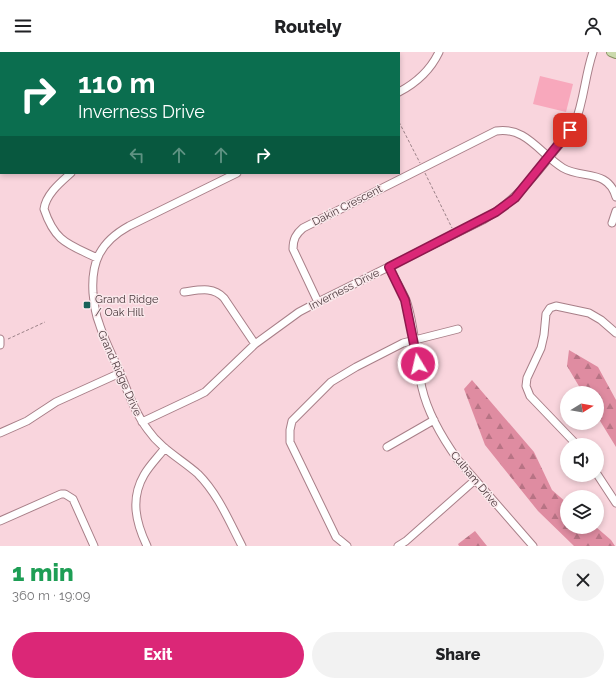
<!DOCTYPE html>
<html lang="en">
<head>
<meta charset="utf-8">
<style>
  :root { --surface:#fff; --page:#f2f2f2; --text:#202124; --muted:#757577; --accent:#db2777 }
  body { margin:0; font-family:Raleway,sans-serif; background:var(--page); color:var(--text); height:100vh; display:flex; flex-direction:column; font-size:15px; white-space:nowrap }
  * { box-sizing:border-box; margin:0 }
  p { font-size:13px; color:var(--muted) }
  .icon { flex:none; width:22px; height:22px; fill:none; stroke:currentColor; stroke-width:2; stroke-linecap:round; stroke-linejoin:round }
  .map { position:relative; height:494px; overflow:hidden }
  .details { display:flex; flex-direction:column; background:var(--surface); flex:1 }
  .details>* { flex:none }
  .guide { position:absolute; left:0px; top:0px; width:400px; height:122px; box-shadow:0 2px 6px #0003; background:#0b6e4f; color:#fff; overflow:hidden }
  .needle { width:26px; rotate:79deg }
  .controls { position:absolute; left:560px; top:334px; display:grid; gap:8px }
  .controls a { display:grid; place-items:center; width:44px; height:44px; border-radius:50%; background:var(--surface); box-shadow:0 2px 6px #0003; font-size:20px }
  .pin { position:absolute; display:grid; place-items:center; width:34px; height:34px; color:#fff; margin:-17px; border-radius:8px; box-shadow:0 2px 6px #0006 }
  .me { position:absolute; width:44px; margin:-22px; rotate:351deg; stroke-linejoin:round; filter:drop-shadow(0 0 3px #0008) }
  .turn { display:flex; align-items:center; gap:14px; height:84px; padding:0 12px; font-size:18px }
  .turn .icon { width:52px; height:52px; stroke-width:2.5 }
  .turn b { display:block; font-size:28px; line-height:34px }
  .lanes { display:flex; align-items:center; height:38px; padding:0 12px; background:#0003; justify-content:center; gap:20px; direction:ltr }
  .lanes .off { opacity:.35 }
  .round { display:grid; place-items:center; flex:none; width:42px; height:42px; border-radius:21px; background:var(--page) }
  .overview { display:flex; align-items:center; justify-content:space-between; height:68px; padding:0 12px }
  h1 { font-size:24px; font-weight:800; line-height:30px; color:#1e9e55 }
  .button { display:flex; gap:8px; margin-top:auto; padding:8px 12px }
  .button a { flex:1; height:46px; border-radius:24px; background:var(--accent); color:#fff; font-size:16px; font-weight:800; line-height:46px; text-align:center }
  .button a+a { background:var(--page); color:var(--text) }
  header { display:flex; justify-content:space-between; align-items:center; height:52px; padding:0 12px; background:var(--surface); font-size:18px; font-weight:800 }
  .map>svg:first-child { display:block }
  .forest { fill:url(#forest-firs) }
  .park { fill:#f8a8bc }
  .lines { fill:none; stroke-linecap:round; stroke-linejoin:round }
  .minor-casing { stroke:#a87f88; stroke-width:9 }
  .major-casing { stroke:#879162; stroke-width:10 }
  .path { stroke:#9c8288; stroke-width:1; stroke-dasharray:3 2; stroke-linecap:butt }
  .minor { stroke:#fff; stroke-width:7 }
  .major { stroke:#cbdaad; stroke-width:8 }
  .route-casing { stroke:#8e194d; stroke-width:10 }
  .route { stroke:#db2777; stroke-width:7 }
  .poi-dot { fill:#18635a; stroke:#fae8eb; stroke-width:1.5 }
  .labels { text-anchor:middle; stroke-width:3; stroke-linejoin:round; paint-order:stroke }
  .street-label { font-size:11px; fill:#48373b; stroke:#fae8eb }
  .poi-label { font-size:11px; fill:#48373b; stroke:#fae8eb; text-anchor:start }
</style>
</head>
<body>
<header><svg class="icon" aria-label="menu" viewBox="0 0 24 24"><path d="M4 6h16M4 12h16M4 18h16"/></svg>Routely<svg class="icon" aria-label="person" viewBox="0 0 24 24"><circle cx="12" cy="8" r="4"/><path d="M4 21q1-7 8-7t8 7"/></svg></header>
<div class="map">
<svg width="616" height="494" viewBox="0 0 616 494">
  <defs>
    <pattern id="forest-firs" width="22" height="20" patternUnits="userSpaceOnUse"><rect width="22" height="20" fill="#df8ca1"/><path d="M5 1l3.5 6h-7zM16 11l3.5 6h-7z" fill="#b77384"/></pattern>
  </defs>
  <rect width="100%" height="100%" fill="#f9d5dd"/>
  <!-- forest -->
  <path class="forest" d="M 569,298 L 598,315 L 616,348 L 616,395 L 597,364 L 597,341 L 583,341 L 567,314 Z
    M 472,328 L 534,400 L 552,438 L 567,451 L 567,475 L 596,475 L 611,488 L 615,494 L 574,494 L 538,459 L 485,393 L 464,337 Z
    M 475,479 L 487,494 L 459,494 L 458,492 Z"/>
  <!-- park -->
  <path class="park" d="M 540,24 L 573,32 L 566,60 L 533,52 Z"/>
  <g class="lines">
    <defs>
      <path id="minor" d="M 102,0 L 103,1
        M 207,0 L 208,1
        M 139,1 L 141,0
        M 0,2 L 1,3
        M 399,40 C 416,31 431,17 439,0
        M 0,86 L 1,85
        M 71,121 C 61,130 46,142 44,157 C 55,190 68,192 97,206
        M 237,121 L 129,174 C 100,190 91,210 93,241 C 94,252 95,261 99,271 C 104,287 112,303 119,318 C 127,338 135,361 148,378 C 161,397 181,407 198,422 C 218,442 229,469 242,494
        M 612,171 L 616,159
        M 389,215 C 394,226 401,237 406,248 C 416,276 415,308 422,336 C 428,362 443,387 458,408 L 533,494
        M 184,240 C 199,238 213,234 224,246 L 255,292
        M 318,250 L 293,197 C 293,187 296,182 303,176 L 496,79 C 526,74 540,102 563,116 C 582,127 608,117 616,145
        M 0,287 L 0,293
        M 142,370 L 195,345 L 205,340 L 255,292 L 299,260 L 318,250 L 483,168 C 513,151 534,125 555,98 C 562,90 570,81 575,71 C 584,49 585,23 593,0
        M 0,381 L 27,369 L 56,350 L 120,321
        M 577,393 L 530,344 L 526,334 L 527,326 L 541,296 L 544,283 L 546,262 L 550,256 L 556,254 L 589,261 L 601,268 L 616,281
        M 387,395 L 434,368
        M 597,422 L 616,451
        M 0,469 L 61,442 L 65,442 L 73,447 L 94,494
        M 147,494 C 136,471 130,447 144,423 C 149,414 158,405 165,396
        M 347,494 L 336,485 L 290,390 L 290,378 L 292,369 L 331,330 L 356,315 L 403,291 L 458,277
        M 398,494 L 406,489 L 475,428"/>
      <path id="major" d="M 611,0 L 616,2"/>
    </defs>
    <!-- minor casing -->
    <use href="#minor" class="minor-casing"/>
    <!-- major casing -->
    <use href="#major" class="major-casing"/>
    <!-- path -->
    <path class="path" d="M 399,70 L 420,111
      M 425,121 L 452,176
      M 8,287 L 45,270"/>
    <!-- minor -->
    <use href="#minor" class="minor"/>
    <!-- major -->
    <use href="#major" class="major"/>
  </g>
  <g class="lines">
    <defs>
      <path id="route" d="M 418,312 L 405,248 L 389,215 L 496,160 L 515,146 L 570,78"/>
    </defs>
    <!-- route casing -->
    <use href="#route" class="route-casing"/>
    <!-- route -->
    <use href="#route" class="route"/>
  </g>
  <!-- markers -->
  <rect class="poi-dot" x="83" y="249" width="8" height="8" rx="2"/>
  <g class="labels">
    <!-- street labels -->
    <g class="street-label">
      <text transform="translate(347 153) rotate(-27)" y="4">Dakin Crescent</text>
      <text transform="translate(344 237) rotate(-27)" y="4">Inverness Drive</text>
      <text transform="translate(120 321) rotate(66)" y="4">Grand Ridge Drive</text>
      <text transform="translate(475 427) rotate(50)" y="4">Culham Drive</text>
    </g>
    <!-- poi labels -->
    <g class="poi-label">
      <text x="95" y="251">Grand Ridge<tspan x="95" dy="13">/ Oak Hill</tspan></text>
    </g>
  </g>
</svg>
<div class="controls">
<a><svg class="needle" viewBox="-14 -14 28 28"><path d="M0-13l5 13h-10z" fill="#e53935"/><path d="M0 13l5-13h-10z" fill="#757577"/></svg></a>
<a><svg class="icon" aria-label="sound" viewBox="0 0 24 24"><path d="M4 9h4l5-4v14l-5-4H4zM17 9q2 3 0 6"/></svg></a>
<a><svg class="icon" aria-label="layers" viewBox="0 0 24 24"><path d="M12 4l9 5-9 5-9-5zM3 14l9 5 9-5"/></svg></a>
</div>
<div class="pin" style="left:570px;top:78px;background:#d93025"><svg class="icon" aria-label="arrive" viewBox="0 0 24 24"><path d="M6 21V4h12l-3 4 3 4H6"/></svg></div>
<svg class="me" style="left:418px;top:312px" viewBox="-20 -20 40 40"><circle r="17" fill="#db2777" stroke="#fff" stroke-width="3"/><path d="M0-11L8 9 0 5-8 9z" fill="#fff"/></svg>
<div class="guide">
<div class="turn"><svg class="icon" aria-label="right" viewBox="0 0 24 24"><path d="M7 20v-9h11M14 6l5 5-5 5"/></svg><div><b>110 m</b>Inverness Drive</div></div>
<div class="lanes"><svg class="icon off" aria-label="left" viewBox="0 0 24 24"><path d="M17 20v-9H6M10 6l-5 5 5 5"/></svg><svg class="icon off" aria-label="ahead" viewBox="0 0 24 24"><path d="M12 20V5M6 11l6-6 6 6"/></svg><svg class="icon off" aria-label="ahead" viewBox="0 0 24 24"><path d="M12 20V5M6 11l6-6 6 6"/></svg><svg class="icon" aria-label="right" viewBox="0 0 24 24"><path d="M7 20v-9h11M14 6l5 5-5 5"/></svg></div>
</div>
</div>
<section class="details">
<div class="overview"><div><h1>1 min</h1><p>360 m · 19:09</p></div><a class="round"><svg class="icon" aria-label="close" viewBox="0 0 24 24"><path d="M6 6l12 12M18 6L6 18"/></svg></a></div>
<div class="button"><a>Exit</a><a>Share</a></div>
</section>
</body>
</html>
